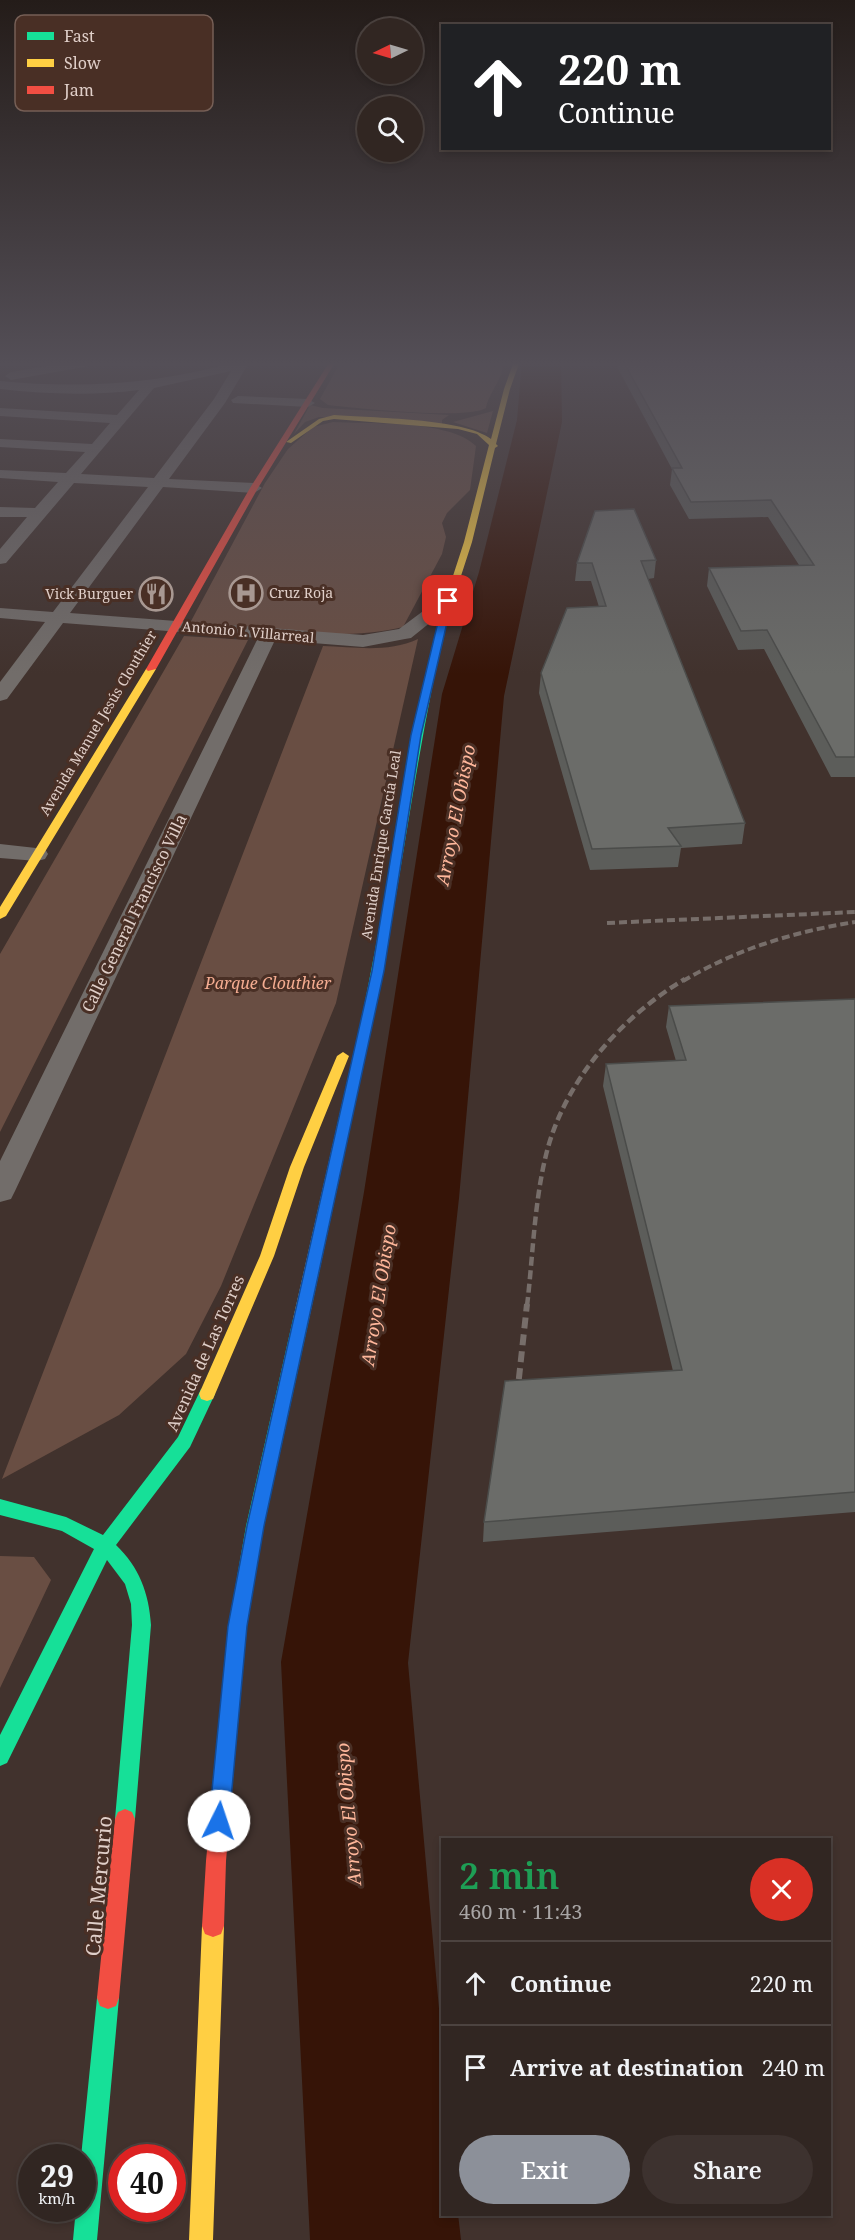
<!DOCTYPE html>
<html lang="en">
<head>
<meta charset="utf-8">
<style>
  :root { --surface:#312622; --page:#3d322f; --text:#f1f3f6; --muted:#a8a5a5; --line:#4c4340; --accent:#8c9099 }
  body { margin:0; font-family:"Noto Serif",serif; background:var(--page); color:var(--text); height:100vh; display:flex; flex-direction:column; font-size:22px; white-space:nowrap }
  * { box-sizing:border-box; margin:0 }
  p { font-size:20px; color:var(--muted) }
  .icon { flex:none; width:33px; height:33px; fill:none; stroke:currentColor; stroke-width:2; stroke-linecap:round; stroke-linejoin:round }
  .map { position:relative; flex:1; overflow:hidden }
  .sheet { position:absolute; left:441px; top:1838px; width:390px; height:378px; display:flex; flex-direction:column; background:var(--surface); border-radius:0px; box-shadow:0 3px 9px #0003,0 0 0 2px var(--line) }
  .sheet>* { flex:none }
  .guide { position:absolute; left:441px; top:24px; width:390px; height:126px; border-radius:0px; box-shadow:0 3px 9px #0003,0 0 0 2px var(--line); background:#202124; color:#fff; overflow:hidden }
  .needle { width:39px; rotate:265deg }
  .controls { position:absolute; left:357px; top:18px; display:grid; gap:12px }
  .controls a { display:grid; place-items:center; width:66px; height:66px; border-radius:50%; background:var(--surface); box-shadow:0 3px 9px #0003,0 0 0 2px var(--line); font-size:30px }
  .speed { position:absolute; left:18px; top:2144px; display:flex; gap:12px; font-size:30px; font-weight:700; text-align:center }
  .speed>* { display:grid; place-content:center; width:78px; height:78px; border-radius:50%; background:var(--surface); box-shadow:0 3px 9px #0003,0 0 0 2px var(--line); line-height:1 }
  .speed small { font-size:15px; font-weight:400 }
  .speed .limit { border:9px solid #d22; background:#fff; color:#111 }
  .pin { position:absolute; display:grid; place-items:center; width:51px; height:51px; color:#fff; margin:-26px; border-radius:12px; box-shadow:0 3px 9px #0006 }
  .me { position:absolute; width:66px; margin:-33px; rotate:4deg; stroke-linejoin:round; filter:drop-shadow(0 0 4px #0008) }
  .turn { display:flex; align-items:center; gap:21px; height:126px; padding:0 18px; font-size:27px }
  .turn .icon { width:78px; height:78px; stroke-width:2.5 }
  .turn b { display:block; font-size:42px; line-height:51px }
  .round { display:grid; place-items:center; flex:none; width:63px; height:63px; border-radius:32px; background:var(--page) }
  .summary { display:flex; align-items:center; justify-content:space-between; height:102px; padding:0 18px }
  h1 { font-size:36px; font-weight:600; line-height:45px; color:#1e9e55 }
  .primary-button { display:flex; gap:12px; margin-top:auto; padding:12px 18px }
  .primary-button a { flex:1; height:69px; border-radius:36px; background:var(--accent); color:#fff; font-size:24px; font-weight:600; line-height:69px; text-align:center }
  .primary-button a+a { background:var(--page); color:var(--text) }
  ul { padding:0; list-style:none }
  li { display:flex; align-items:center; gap:18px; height:84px; padding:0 18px; border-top:2px solid var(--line) }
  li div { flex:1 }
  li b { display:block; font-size:22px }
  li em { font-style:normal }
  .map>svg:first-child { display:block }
  .green { fill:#694e43 }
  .water { fill:#361407 }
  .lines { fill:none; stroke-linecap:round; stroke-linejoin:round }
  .street { fill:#726d6a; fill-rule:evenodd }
  .fast { fill:#16e098; fill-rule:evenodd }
  .slow { fill:#ffcf43; fill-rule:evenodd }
  .jam { fill:#f24e42; fill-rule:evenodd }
  .rail-far2 { stroke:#776e6a; stroke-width:4; stroke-dasharray:8 4; stroke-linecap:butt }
  .rail-far1 { stroke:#776e6a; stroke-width:4.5; stroke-dasharray:9 4.5; stroke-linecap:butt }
  .rail { stroke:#776e6a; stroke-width:6; stroke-dasharray:11 6; stroke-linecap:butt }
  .wall { fill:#5c5d5a }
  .building { fill:#6b6c69; stroke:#4b4c4a; stroke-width:1.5 }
  .route { fill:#1a73e8; stroke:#114b97; stroke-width:1.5 }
  .labels { text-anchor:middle; stroke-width:6; stroke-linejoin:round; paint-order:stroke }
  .far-poi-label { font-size:14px; fill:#e0cfc9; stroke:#492f25; text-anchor:start }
  .far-street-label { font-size:14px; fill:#e0cfc9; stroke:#492f25 }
  .street-label { font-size:16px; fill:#e0cfc9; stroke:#492f25 }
  .park-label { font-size:16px; font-style:italic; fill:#f4ac91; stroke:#492f25 }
  .water-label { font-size:18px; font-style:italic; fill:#ffb79b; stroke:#492f25 }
  .near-street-label { font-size:20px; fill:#e0cfc9; stroke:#492f25 }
  .key { fill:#492f25; stroke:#765f56; stroke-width:1.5 }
  .key-label { font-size:16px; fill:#e0cfc9 }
</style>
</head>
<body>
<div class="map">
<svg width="855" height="2240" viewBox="0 0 855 2240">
  <rect width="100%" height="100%" fill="#41322d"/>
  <!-- green -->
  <path class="green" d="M 341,361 L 503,361 C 505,377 489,392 486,408 C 468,420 355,408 328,405 L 320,399 Z
    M 310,405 L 323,408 L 449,415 L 442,420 L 442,424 L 319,417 L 305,422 L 294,434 Z
    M 493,411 L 487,433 L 453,422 Z
    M 333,422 C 371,424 450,420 476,446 L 470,490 L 447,513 L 442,523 L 446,537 L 442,554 L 403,627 C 340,643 255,628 190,623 L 265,483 L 288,449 L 313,427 Z
    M 184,636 L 248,640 L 0,1132 L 0,954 Z
    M 418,639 L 336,1003 L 221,1286 L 186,1354 L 119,1415 L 2,1479 L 323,646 C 355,647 388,653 418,639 Z
    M 0,1556 L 34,1557 L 51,1580 L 0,1688 Z"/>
  <!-- water -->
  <path class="water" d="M 522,361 L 561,361 L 562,422 L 504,696 L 459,1198 L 408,1663 L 442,2042 L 442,2214 L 458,2214 L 461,2240 L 310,2240 L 281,1662 L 364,1192 L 442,694 L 479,572 L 517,420 Z"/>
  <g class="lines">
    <!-- street -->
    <path class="street" d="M 76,361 L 101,361 L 95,365 L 11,380 L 5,376 L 11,372 Z
      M 239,361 L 257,361 L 247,366 L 225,403 L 169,479 L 254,483 L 262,488 L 254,493 L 163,487 L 70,613 L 363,635 L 399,629 L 442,597 L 454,597 L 457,601 L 411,638 L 405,639 L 363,647 L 275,640 L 15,1191 L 11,1199 L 0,1202 L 0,1161 L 258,638 L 63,623 L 7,699 L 0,701 L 0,682 L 45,622 L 0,618 L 0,608 L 53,612 L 148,487 L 74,483 L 6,563 L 0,564 L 0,549 L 27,517 L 0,517 L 0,507 L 35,508 L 58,482 L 0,478 L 0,470 L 66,473 L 85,452 L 0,447 L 0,439 L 92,444 L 110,423 L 0,416 L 0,408 L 117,415 L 139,390 C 92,396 46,394 0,389 L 0,381 C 81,389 160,384 239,361 ZM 231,371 L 214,399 L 154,478 L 81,474 L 154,388 Z
      M 238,396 L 308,399 L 315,403 L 308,407 L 233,403 L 231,400 Z
      M 0,844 L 45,849 L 48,854 L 45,859 L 37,861 L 0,858 Z"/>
    <!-- fast -->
    <path class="fast" d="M 443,616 L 447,619 C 416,750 401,884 374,1016 L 368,1020 L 362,1016 C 390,884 406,750 439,619 Z
      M 301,1313 L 306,1315 L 309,1319 L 264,1526 L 251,1600 L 248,1606 L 242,1609 L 236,1606 L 233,1600 L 246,1526 L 293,1319 L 296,1315 Z
      M 207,1387 L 213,1389 L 215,1394 L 190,1447 L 116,1545 C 139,1567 149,1593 151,1625 L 135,1819 L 132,1826 L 125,1829 L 118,1826 L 115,1819 L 132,1625 L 131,1604 L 125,1584 L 107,1560 L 7,1763 L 0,1766 L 0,1735 L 94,1549 L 62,1531 L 0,1515 L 0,1499 L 66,1517 L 103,1535 L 178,1437 L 201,1389 Z
      M 108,1987 L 116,1990 L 119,1998 L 97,2240 L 73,2240 L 76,2208 L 82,2208 L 81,2157 L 97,1998 L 100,1990 Z"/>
    <!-- slow -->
    <path class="slow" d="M 514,361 L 520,361 L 510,389 L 496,444 L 498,446 L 495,448 L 472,542 L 447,619 L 440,621 L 439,619 L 464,542 L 489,445 L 477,434 L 458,429 L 334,419 L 323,421 L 291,443 L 286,442 L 319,419 L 334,415 C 371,418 464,418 491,439 L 504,389 Z
      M 151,666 L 156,669 L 6,916 L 0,919 L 0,907 L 146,669 Z
      M 368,1012 L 374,1016 L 309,1319 L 306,1323 L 301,1325 L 296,1323 L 293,1319 L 362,1016 Z
      M 343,1052 L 349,1056 L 304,1167 L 274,1256 L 213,1399 L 207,1401 L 201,1399 L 199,1394 L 260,1256 L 290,1167 L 337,1056 Z
      M 213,1915 L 221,1918 L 224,1926 L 213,2240 L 189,2240 L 202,1926 L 205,1918 Z"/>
    <!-- jam -->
    <path class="jam" d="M 330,361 L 336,361 L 258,488 L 156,669 L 148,671 L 146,669 L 250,488 Z
      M 242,1591 L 248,1594 L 251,1600 L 246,1626 L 226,1861 L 224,1926 L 221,1934 L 213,1937 L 205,1934 L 202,1926 L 206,1861 L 228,1626 L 236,1594 Z
      M 125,1809 L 132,1812 L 135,1819 L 119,1998 L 116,2006 L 108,2009 L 100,2006 L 97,1998 L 115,1819 L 118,1812 Z"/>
    <!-- rail-far2 -->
    <path class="rail-far2" d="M 607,923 L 855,912
      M 683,981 C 737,949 793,932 855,922"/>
    <!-- rail-far1 -->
    <path class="rail-far1" d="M 527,1306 C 533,1256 534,1204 546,1155 C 564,1081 621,1017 685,979"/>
    <!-- rail -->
    <path class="rail" d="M 517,1396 L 527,1304"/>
  </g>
  <!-- wall -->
  <path class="wall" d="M 614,361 L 855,361 L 855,777 L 831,777 L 764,649 L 738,650 L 707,586 L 709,568 L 799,565 L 768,517 L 689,519 L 670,485 L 672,469 Z
    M 656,560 L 654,578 L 648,579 L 745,823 L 742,844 L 681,848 L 678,867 L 590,870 L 539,693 L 541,673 L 599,607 L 591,581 L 575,581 L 577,563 Z
    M 855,999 L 855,1512 L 483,1542 L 484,1522 L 673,1371 L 603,1086 L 606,1064 L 676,1061 L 666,1027 L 669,1006 Z"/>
  <!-- building -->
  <path class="building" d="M 623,361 L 855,361 L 855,757 L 836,757 L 767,630 L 741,631 L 709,568 L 814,565 L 771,500 L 691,502 L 672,468 L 682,468 Z
    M 634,509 L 656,560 L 641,561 L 745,823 L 668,828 L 681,846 L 592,849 L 541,673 L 567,608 L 606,606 L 592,563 L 577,563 L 595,511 Z
    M 855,999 L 855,1492 L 484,1522 L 505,1381 L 682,1370 L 606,1064 L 686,1060 L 669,1006 Z"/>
  <!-- sky -->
  <linearGradient id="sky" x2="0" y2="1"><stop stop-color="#241c19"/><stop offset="0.54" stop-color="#544f57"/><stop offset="1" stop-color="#544f57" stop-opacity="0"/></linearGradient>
  <rect width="855" height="674" fill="url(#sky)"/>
  <!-- route -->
  <path class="route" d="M 448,598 L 452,601 L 421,735 L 384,971 L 264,1526 L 247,1626 L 229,1821 L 226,1828 L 219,1831 L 212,1828 L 209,1821 L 228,1626 L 247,1526 L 372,971 L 411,735 L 443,601 Z"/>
  <!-- icons -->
  <defs>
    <symbol id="hospital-ring" viewBox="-11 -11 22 22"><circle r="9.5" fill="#492f25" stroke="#a89892" stroke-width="1.5"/><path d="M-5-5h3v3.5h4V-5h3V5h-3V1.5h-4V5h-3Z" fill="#a89892"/></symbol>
    <symbol id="restaurant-ring" viewBox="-11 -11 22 22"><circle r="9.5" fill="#492f25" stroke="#a89892" stroke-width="1.5"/><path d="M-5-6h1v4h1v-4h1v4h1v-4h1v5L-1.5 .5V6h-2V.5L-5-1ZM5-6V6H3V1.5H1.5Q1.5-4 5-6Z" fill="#a89892"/></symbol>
  </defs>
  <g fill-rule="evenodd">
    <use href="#hospital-ring" x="227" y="574" width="38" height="38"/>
    <use href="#restaurant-ring" x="137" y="575" width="38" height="38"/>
  </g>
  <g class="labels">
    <!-- far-poi labels -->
    <g class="far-poi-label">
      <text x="269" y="598">Cruz Roja</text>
      <text x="133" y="599" text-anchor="end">Vick Burguer</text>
    </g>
    <!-- far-street labels -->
    <g class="far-street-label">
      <text transform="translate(248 632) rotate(5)" y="5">Antonio I. Villarreal</text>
      <text transform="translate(98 723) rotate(-59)" y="5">Avenida Manuel Jesús Clouthier</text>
      <text transform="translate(381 845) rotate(-81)" y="5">Avenida Enrique García Leal</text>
    </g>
    <!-- street labels -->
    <g class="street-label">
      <text transform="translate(134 913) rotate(-64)" y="6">Calle General Francisco Villa</text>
      <text transform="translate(205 1353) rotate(-66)" y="6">Avenida de Las Torres</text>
    </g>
    <!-- park labels -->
    <g class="park-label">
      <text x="268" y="989">Parque Clouthier</text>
    </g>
    <!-- water labels -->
    <g class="water-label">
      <text transform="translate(456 815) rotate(-79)" y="6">Arroyo El Obispo</text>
      <text transform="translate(379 1295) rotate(-81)" y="6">Arroyo El Obispo</text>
      <text transform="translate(349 1814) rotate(-95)" y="6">Arroyo El Obispo</text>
    </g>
    <!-- near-street labels -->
    <g class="near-street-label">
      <text transform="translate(99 1886) rotate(-85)" y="7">Calle Mercurio</text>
    </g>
  </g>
  <!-- legend -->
  <rect x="15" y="15" width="198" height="96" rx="9" class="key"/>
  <rect x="27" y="32" width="27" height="8" fill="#16e098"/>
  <rect x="27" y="59" width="27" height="8" fill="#ffcf43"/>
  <rect x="27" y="86" width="27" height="8" fill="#f24e42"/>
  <g class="key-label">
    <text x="64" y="42">Fast</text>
    <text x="64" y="69">Slow</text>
    <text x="64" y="96">Jam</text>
  </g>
</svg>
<div class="controls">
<a><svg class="needle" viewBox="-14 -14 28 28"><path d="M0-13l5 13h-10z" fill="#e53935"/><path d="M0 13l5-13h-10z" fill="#a8a5a5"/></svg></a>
<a><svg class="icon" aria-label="search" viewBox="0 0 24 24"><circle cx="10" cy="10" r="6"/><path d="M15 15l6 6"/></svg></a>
</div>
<div class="speed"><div>29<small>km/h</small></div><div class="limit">40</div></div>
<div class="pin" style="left:448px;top:601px;background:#d93025"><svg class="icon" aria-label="arrive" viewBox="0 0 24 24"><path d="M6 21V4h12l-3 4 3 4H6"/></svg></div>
<svg class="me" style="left:219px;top:1821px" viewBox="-20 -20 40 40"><circle r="19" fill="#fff"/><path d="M0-13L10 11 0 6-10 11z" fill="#1a73e8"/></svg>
<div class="guide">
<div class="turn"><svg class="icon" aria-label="ahead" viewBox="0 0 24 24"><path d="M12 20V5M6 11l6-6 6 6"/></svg><div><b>220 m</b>Continue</div></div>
</div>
<section class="sheet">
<div class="summary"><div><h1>2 min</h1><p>460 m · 11:43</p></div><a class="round" style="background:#d93025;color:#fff"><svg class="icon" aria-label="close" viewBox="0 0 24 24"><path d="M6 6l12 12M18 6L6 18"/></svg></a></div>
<ul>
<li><svg class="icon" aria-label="ahead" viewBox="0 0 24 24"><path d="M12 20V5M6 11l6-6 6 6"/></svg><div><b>Continue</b></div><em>220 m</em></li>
<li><svg class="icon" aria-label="arrive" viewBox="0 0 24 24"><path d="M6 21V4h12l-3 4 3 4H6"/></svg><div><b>Arrive at destination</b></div><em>240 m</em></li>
</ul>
<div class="primary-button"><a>Exit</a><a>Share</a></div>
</section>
</div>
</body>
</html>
